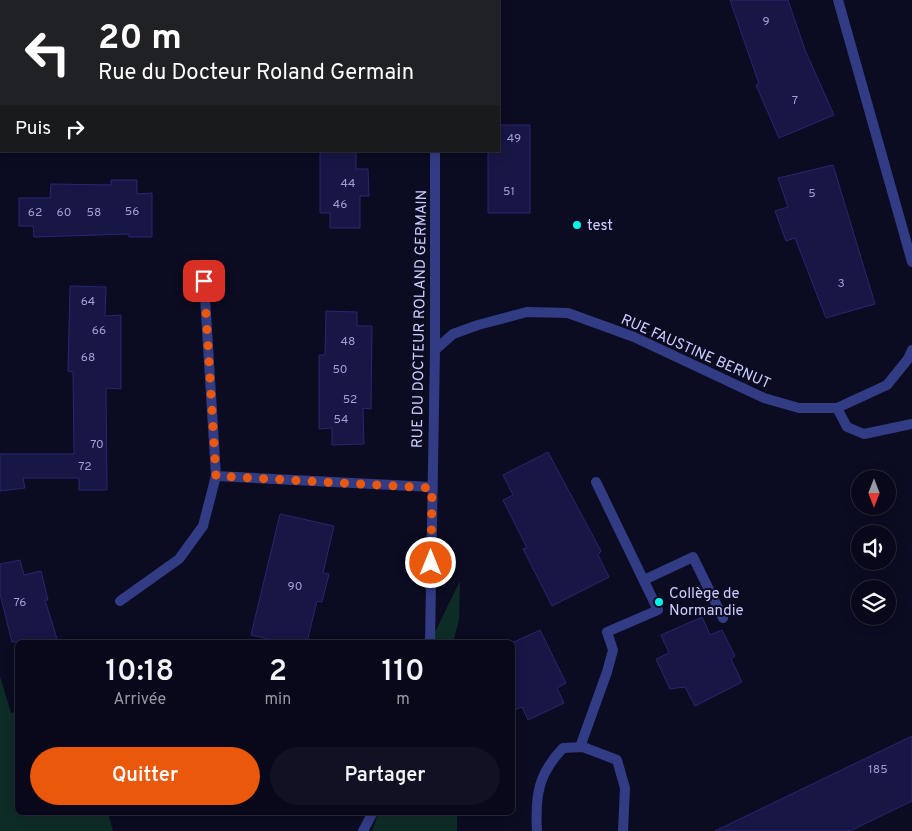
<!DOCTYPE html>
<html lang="fr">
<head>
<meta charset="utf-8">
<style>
  :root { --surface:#08081a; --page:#111123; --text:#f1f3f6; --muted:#989aa2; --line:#292939; --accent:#ea580c }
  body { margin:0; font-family:Overpass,sans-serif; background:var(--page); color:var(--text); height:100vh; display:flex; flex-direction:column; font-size:19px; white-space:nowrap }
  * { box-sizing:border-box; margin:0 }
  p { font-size:16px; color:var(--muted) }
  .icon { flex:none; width:28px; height:28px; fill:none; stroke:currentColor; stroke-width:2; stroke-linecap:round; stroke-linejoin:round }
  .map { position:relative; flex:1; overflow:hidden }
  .drawer { position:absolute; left:15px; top:640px; width:500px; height:175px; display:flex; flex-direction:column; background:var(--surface); border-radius:8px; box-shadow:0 2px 12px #0003,0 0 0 1px var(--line) }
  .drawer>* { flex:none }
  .top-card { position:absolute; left:0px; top:0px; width:500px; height:152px; box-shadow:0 2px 12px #0003,0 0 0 1px var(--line); background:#202124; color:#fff; overflow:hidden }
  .needle { width:32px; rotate:180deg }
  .tools { position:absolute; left:851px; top:470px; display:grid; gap:10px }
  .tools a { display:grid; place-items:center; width:45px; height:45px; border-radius:50%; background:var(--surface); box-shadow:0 2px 12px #0003,0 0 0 1px var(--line); font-size:25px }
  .pin { position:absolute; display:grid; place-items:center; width:42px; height:42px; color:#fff; margin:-21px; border-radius:10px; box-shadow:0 2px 8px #0006 }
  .me { position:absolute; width:55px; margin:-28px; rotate:0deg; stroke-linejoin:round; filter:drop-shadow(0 0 4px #0008) }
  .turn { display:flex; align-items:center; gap:18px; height:105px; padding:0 15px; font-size:22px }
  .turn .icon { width:65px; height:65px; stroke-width:2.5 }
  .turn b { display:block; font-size:35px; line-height:42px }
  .then { display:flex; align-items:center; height:48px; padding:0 15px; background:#0003; gap:10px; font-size:19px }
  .eta { display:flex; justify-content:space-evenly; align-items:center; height:85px; text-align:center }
  .eta b { font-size:30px; font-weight:600; line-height:35px }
  .button { display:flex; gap:10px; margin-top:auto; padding:10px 15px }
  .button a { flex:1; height:58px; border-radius:30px; background:var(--accent); color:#fff; font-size:20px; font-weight:600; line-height:58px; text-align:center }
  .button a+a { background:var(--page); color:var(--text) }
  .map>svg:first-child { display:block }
  .green { fill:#0e2c26 }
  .building { fill:#181644; stroke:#282672 }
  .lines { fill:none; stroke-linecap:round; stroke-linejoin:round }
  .service { stroke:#323c85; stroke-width:10 }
  .minor { stroke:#323c85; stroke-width:10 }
  .route { stroke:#ea580c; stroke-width:9; stroke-dasharray:0 16.2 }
  .poi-dot { fill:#00f7e7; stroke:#0b0b22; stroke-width:2 }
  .labels { text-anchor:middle; stroke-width:4; stroke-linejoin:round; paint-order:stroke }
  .number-label { font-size:12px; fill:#9fa0d0 }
  .poi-label { font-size:15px; fill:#ccceff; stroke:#0b0b22; text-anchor:start }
  .street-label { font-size:15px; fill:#ccceff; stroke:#0b0b22 }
</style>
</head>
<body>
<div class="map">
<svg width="912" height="831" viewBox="0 0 912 831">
  <rect width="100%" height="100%" fill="#0b0b22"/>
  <!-- green -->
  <path class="green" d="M 460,581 L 459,620 L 453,642 L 430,642 Z
    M 0,676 L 11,713 L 17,712 L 18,812 L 108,813 L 113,831 L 0,831 Z
    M 378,813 L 457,813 L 457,831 L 372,831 Z"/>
  <!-- building -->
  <path class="building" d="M 730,0 L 788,0 L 805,50 L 834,115 L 779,138 L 756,85 L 759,84 Z
    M 499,125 L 530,125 L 530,213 L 488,213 L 488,151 L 499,151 Z
    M 320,151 L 356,151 L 356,169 L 368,169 L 369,196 L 360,196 L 360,228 L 330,228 L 330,213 L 320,213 Z
    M 833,165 L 875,304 L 826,318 L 795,238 L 786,241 L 775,211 L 788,207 L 778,178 Z
    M 111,180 L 137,180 L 137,194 L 152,193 L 152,237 L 129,237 L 129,234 L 34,237 L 33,226 L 19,226 L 19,198 L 50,198 L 51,184 L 111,185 Z
    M 70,286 L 106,287 L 105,316 L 121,315 L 121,389 L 106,388 L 107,490 L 79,490 L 79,478 L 23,478 L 25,488 L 0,491 L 0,454 L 74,454 L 73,372 L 68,371 Z
    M 326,311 L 357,312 L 357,326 L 372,326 L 371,409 L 363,408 L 364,444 L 332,445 L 332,428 L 319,429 L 319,355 L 325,355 Z
    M 548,452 L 601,551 L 598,555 L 609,577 L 552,606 L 523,549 L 527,548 L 503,500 L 513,495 L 503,475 Z
    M 280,514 L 334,526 L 323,573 L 329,574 L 322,602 L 317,601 L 307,642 L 282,642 L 251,635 Z
    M 20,560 L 24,575 L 41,571 L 48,600 L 45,600 L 58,642 L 12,642 L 0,594 L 0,564 Z
    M 702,617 L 710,635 L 722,630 L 735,656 L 731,659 L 742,682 L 695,706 L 685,687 L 670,689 L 656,659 L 669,653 L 661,635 Z
    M 540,630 L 566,683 L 557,688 L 564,703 L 528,720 L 522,707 L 512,711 L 512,643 Z
    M 912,736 L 912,801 L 850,831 L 715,831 Z"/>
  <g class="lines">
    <!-- service -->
    <path class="service" d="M 644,580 L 693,557 L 723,618
      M 580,747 L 607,672 L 613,650 L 607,632 L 658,610 L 596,482
      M 537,831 C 535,796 538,774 563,748 L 583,747 L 617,760 L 625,788 L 623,831"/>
    <!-- minor -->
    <path class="minor" d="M 370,0 L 371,1
      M 838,0 L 912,262
      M 435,350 L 453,334 L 478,325 L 527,312 L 568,313 L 634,337 L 764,398 L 799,408 L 837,408 L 887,385 L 908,359 L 912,350
      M 837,408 L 847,427 L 864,434 L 912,424
      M 216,476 L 432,487
      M 120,601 L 179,559 L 203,526 L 216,476 L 204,281
      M 430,642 L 435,350 L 435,151
      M 363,831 L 373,812"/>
  </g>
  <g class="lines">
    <!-- route -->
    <path class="route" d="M 204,281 L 216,476 L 432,488 L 431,563"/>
  </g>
  <!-- markers -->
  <g class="poi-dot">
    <circle cx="577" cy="225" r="5"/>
    <circle cx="659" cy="602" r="5"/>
  </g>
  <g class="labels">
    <!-- number labels -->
    <g class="number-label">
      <text x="766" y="25">9</text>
      <text x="795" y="104">7</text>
      <text x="514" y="142">49</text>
      <text x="348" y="187">44</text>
      <text x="509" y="195">51</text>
      <text x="812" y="197">5</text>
      <text x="340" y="208">46</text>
      <text x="132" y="215">56</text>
      <text x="35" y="216">62</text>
      <text x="64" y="216">60</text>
      <text x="94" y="216">58</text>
      <text x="841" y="287">3</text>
      <text x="88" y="305">64</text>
      <text x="99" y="334">66</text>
      <text x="348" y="345">48</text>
      <text x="88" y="361">68</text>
      <text x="340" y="373">50</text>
      <text x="350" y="403">52</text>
      <text x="341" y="423">54</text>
      <text x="97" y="448">70</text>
      <text x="85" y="470">72</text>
      <text x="295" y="590">90</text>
      <text x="20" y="606">76</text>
      <text x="878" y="773">185</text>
    </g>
    <!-- poi labels -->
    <g class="poi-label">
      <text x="587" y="230">test</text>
      <text x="669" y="598">Collège de<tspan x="669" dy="17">Normandie</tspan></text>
    </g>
    <!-- street labels -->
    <g class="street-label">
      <text transform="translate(419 319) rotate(-89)" y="5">RUE DU DOCTEUR ROLAND GERMAIN</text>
      <text transform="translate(696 351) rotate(24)" y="5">RUE FAUSTINE BERNUT</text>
    </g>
  </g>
</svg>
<div class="tools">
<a><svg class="needle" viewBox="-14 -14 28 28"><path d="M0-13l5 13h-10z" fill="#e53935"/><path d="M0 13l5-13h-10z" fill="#989aa2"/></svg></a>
<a><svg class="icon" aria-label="sound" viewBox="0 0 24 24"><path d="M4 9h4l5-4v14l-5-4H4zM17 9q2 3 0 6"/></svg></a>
<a><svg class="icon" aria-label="layers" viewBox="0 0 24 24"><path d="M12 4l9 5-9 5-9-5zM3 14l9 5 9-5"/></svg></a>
</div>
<div class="pin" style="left:204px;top:281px;background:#d93025"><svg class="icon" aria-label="arrive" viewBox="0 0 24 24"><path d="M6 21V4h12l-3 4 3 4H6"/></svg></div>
<svg class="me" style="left:431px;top:563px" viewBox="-20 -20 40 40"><circle r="17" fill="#ea580c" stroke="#fff" stroke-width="3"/><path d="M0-11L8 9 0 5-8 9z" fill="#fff"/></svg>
<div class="top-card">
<div class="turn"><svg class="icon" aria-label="left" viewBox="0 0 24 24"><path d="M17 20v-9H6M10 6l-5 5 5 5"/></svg><div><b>20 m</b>Rue du Docteur Roland Germain</div></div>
<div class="then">Puis<svg class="icon" aria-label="right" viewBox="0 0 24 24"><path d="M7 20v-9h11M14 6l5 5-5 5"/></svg></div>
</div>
<section class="drawer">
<div class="eta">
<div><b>10:18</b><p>Arrivée</p></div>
<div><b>2</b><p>min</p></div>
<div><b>110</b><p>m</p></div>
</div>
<div class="button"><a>Quitter</a><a>Partager</a></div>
</section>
</div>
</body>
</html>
